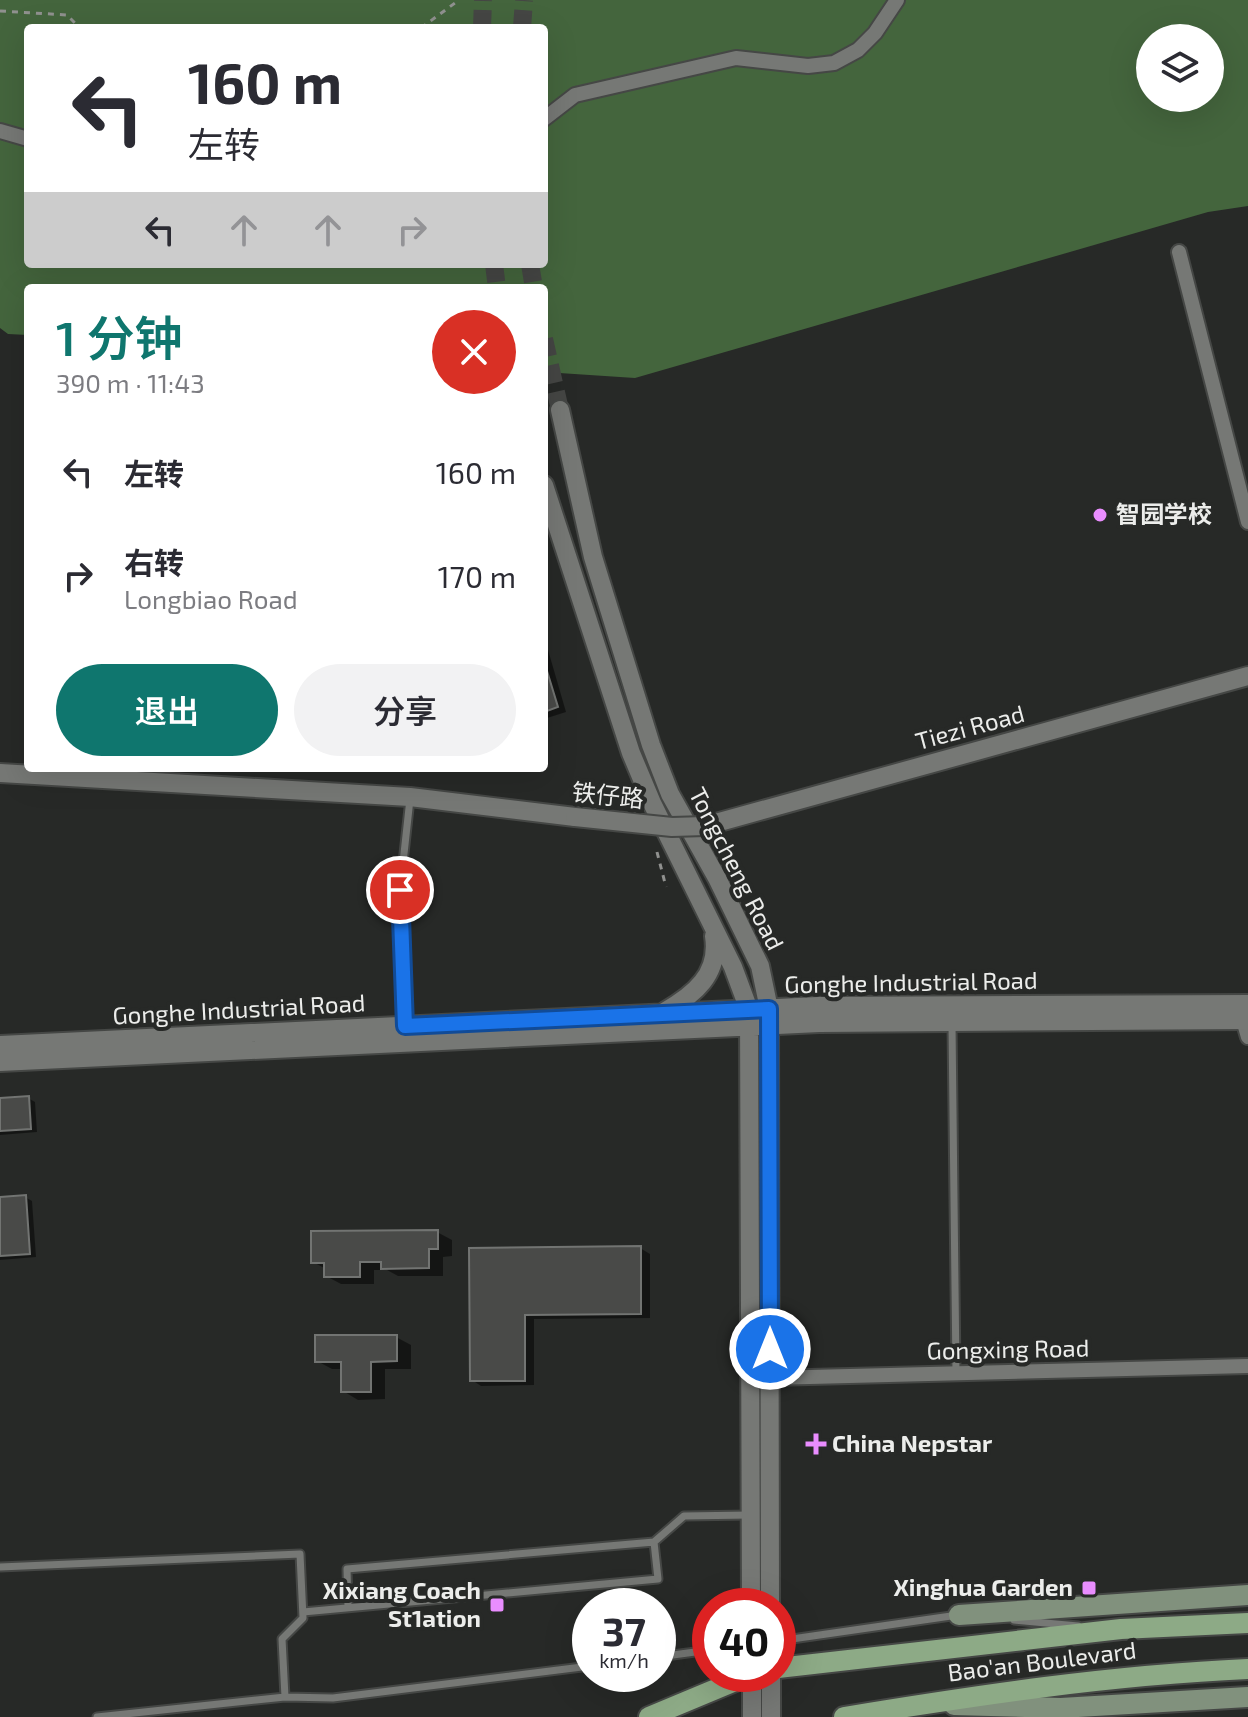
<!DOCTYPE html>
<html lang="zh">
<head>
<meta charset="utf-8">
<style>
  :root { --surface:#fff; --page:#f2f2f3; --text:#2b2b33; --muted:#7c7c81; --accent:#0f766e }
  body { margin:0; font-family:"Exo 2","Noto Sans SC",sans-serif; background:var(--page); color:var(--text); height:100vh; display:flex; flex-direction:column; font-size:30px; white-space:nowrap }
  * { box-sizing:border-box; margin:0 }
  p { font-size:26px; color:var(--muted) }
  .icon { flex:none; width:44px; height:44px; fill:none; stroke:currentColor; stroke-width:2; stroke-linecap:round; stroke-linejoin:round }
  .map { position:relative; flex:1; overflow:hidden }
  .panel { position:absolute; left:24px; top:284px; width:524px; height:488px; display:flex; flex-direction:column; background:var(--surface); border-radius:8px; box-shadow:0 8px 32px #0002 }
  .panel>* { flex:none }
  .top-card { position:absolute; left:24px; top:24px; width:524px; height:244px; border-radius:8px; box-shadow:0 8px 32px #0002; background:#fff; color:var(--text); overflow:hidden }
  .controls { position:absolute; left:1136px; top:24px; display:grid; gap:16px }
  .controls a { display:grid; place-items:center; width:88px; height:88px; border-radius:50%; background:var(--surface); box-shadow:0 8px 32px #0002; font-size:40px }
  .speed { position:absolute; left:572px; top:1588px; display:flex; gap:16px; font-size:40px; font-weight:700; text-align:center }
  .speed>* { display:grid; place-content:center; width:104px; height:104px; border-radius:50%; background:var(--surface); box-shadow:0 8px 32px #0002; line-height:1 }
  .speed small { font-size:20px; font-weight:400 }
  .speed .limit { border:12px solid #d22; background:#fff; color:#111 }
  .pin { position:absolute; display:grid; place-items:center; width:68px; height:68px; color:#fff; margin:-34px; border:4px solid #fff; border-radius:50%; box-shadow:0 2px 8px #0007 }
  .me { position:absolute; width:88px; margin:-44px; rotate:0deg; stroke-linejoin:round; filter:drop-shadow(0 0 6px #0008) }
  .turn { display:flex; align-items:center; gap:28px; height:168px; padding:0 32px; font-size:36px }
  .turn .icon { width:104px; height:104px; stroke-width:2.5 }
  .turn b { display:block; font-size:56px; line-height:68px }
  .lanes { display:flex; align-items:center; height:76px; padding:0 32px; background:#0003; justify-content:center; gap:40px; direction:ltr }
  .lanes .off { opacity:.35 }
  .round { display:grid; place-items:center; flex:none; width:84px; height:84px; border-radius:42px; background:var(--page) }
  .summary { display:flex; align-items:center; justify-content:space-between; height:136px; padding:0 32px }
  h1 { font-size:48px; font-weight:600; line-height:60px; color:var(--accent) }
  .button { display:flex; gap:16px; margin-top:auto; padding:16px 32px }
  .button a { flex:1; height:92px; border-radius:48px; background:var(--accent); color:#fff; font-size:32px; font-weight:600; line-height:92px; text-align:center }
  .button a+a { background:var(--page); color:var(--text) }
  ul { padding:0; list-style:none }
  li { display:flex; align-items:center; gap:24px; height:104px; padding:0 32px }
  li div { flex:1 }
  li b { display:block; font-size:30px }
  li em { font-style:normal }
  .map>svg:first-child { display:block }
  .forest { fill:#44653d; fill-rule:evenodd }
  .shadow { fill:#0007 }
  .building { fill:#494a48; stroke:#727472; stroke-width:2 }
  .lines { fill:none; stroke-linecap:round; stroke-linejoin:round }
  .tertiary-tunnel { stroke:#454644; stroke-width:18; stroke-dasharray:18 9; stroke-linecap:butt }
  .service-casing { stroke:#454745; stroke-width:11 }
  .minor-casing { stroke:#454745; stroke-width:18 }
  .tertiary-casing { stroke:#454745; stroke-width:22 }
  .secondary-casing { stroke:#454745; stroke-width:24 }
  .primary-casing { stroke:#454745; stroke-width:24 }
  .path { stroke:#90918f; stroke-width:3; stroke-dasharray:6 6; stroke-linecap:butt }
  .service { stroke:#767875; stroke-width:7 }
  .minor { stroke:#767875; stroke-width:14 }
  .tertiary { stroke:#767875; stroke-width:18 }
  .secondary { stroke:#81917d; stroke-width:20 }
  .primary { stroke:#8daa86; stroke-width:20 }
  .tertiary-bridge-casing { stroke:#454745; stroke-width:22; stroke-linecap:butt }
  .tertiary-bridge { stroke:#767875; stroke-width:18 }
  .route-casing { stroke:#114b97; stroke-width:20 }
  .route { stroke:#1a73e8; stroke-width:14 }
  .poi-dot { fill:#e98dfe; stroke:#272927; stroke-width:3 }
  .labels { text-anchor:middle; stroke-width:8; stroke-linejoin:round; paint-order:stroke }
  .poi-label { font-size:24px; font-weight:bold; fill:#ecedeb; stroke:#272927; text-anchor:start }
  .street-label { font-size:24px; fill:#ecedeb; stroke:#272927 }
</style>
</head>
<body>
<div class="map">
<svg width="1248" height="1717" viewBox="0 0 1248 1717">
  <rect width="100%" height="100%" fill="#272927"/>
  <!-- forest -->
  <path class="forest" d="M 0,0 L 1248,0 L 1248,206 L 1208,212 L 635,378 L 544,372 L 544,288 L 28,288 L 28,335 L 8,334 L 0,328 ZM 28,28 L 544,28 L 544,264 L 28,264 ZM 1150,38 L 1210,38 L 1210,98 L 1150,98 Z"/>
  <!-- shadow -->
  <path class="shadow" d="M 544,636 L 566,712 L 544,719 Z
    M 28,1098 L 35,1102 L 37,1132 L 0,1135 L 0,1100 Z
    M 25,1197 L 32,1201 L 36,1257 L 0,1260 L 0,1199 Z
    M 437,1232 L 452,1240 L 452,1256 L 443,1257 L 443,1276 L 398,1276 L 387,1270 L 374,1270 L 374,1284 L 341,1284 L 326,1276 L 326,1269 L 313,1262 Z
    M 640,1248 L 650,1254 L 650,1318 L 534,1319 L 534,1385 L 481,1386 L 472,1380 L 471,1250 Z
    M 396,1337 L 411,1345 L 411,1369 L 385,1369 L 385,1399 L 358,1400 L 343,1391 L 343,1369 L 332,1369 L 317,1361 Z"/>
  <!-- building -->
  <path class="building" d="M 544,671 L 547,671 L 558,707 L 544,712 Z
    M 29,1096 L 31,1129 L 0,1131 L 0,1098 Z
    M 26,1195 L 30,1254 L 0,1256 L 0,1197 Z
    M 438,1230 L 438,1249 L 429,1249 L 429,1268 L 381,1269 L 381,1262 L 360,1262 L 360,1277 L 324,1277 L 324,1263 L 311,1263 L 311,1231 Z
    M 641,1246 L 641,1314 L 525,1315 L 525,1381 L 470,1381 L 469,1248 Z
    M 315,1335 L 397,1335 L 397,1361 L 371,1362 L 371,1392 L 341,1392 L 341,1362 L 315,1362 Z"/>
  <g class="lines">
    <!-- tertiary-tunnel -->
    <path class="tertiary-tunnel" d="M 482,28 L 483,0
      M 522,28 L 524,0
      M 494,264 L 497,288
      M 530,264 L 534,288
      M 544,339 L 560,410"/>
    <defs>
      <path id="service" d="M 952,1025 L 956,1373
        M 405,1026 L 400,890 L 410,799
        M 0,1567 L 300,1554 L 303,1618 L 282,1639 L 285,1697
        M 348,1607 L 347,1569 L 654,1542
        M 303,1612 L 658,1579 L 654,1542 L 684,1516 L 749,1515
        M 1014,1620 L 1078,1626
        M 778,1641 L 958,1615
        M 658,1657 L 710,1650
        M 97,1717 L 285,1697 L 333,1698 L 590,1666"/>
      <path id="minor" d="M 544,119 L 575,95 L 736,58 L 808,66 L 834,63 L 858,50 L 875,33 L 897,0
        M 0,131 L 28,139
        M 1179,252 L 1248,522
        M 1243,1020 L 1248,1037
        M 770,1378 L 1248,1366"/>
      <path id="tertiary" d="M 560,410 L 593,557 L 651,745 L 670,794 L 717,878 L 760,966 L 769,1009 L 770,1606
        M 544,485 L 631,753 L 652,803 L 733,967 L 749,1010 L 751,1606
        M 0,773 L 410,797 L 575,817
        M 705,826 L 1248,676
        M 664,1012 C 694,995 720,974 714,936
        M 0,1045 L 818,1006 L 1248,1004
        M 0,1062 L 819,1023 L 1248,1020
        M 752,1674 L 752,1717
        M 771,1674 L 771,1717"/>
      <path id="secondary" d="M 959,1615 L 1248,1595
        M 954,1705 L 1061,1708 L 1248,1697"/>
      <path id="primary" d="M 778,1668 L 1121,1629 L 1248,1623
        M 649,1717 L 752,1674
        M 844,1717 C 978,1695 1112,1675 1248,1669"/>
    </defs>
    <!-- service casing -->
    <use href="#service" class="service-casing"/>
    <!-- minor casing -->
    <use href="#minor" class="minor-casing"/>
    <!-- tertiary casing -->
    <use href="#tertiary" class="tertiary-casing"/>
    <!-- secondary casing -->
    <use href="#secondary" class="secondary-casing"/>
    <!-- primary casing -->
    <use href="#primary" class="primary-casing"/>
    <!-- path -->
    <path class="path" d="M 0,11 L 67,15 L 80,28
      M 421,28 L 459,0
      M 657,852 L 666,887"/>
    <!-- service -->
    <use href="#service" class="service"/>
    <!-- minor -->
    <use href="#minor" class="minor"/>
    <!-- tertiary -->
    <use href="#tertiary" class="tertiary"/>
    <!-- secondary -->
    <use href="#secondary" class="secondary"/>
    <!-- primary -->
    <use href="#primary" class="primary"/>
    <defs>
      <path id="tertiary-bridge" d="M 575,817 L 672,827 L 705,826"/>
    </defs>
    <!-- tertiary-bridge casing -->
    <use href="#tertiary-bridge" class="tertiary-bridge-casing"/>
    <!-- tertiary-bridge -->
    <use href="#tertiary-bridge" class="tertiary-bridge"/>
  </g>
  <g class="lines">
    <defs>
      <path id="route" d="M 400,890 L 405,1026 L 769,1009 L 770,1349"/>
    </defs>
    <!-- route casing -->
    <use href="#route" class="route-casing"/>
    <!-- route -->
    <use href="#route" class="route"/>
  </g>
  <!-- markers -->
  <g class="poi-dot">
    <circle cx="1100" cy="515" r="8"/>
    <path d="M812 1432h8v8h8v8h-8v8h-8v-8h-8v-8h8z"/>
    <rect x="1081" y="1580" width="16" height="16" rx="4"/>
    <rect x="489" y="1597" width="16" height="16" rx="4"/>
  </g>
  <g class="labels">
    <!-- poi labels -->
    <g class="poi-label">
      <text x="1116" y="523">智园学校</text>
      <text x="832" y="1452">China Nepstar</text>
      <text x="1073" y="1596" text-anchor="end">Xinghua Garden</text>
      <text x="481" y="1599" text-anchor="end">Xixiang Coach<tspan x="481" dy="28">St1ation</tspan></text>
    </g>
    <!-- street labels -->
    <g class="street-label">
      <text transform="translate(970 728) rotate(-15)" y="8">Tiezi Road</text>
      <text transform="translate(608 796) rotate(6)" y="8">铁仔路</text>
      <text transform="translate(736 869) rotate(63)" y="8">Tongcheng Road</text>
      <text transform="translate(911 983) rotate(-1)" y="8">Gonghe Industrial Road</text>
      <text transform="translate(239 1010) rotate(-3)" y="8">Gonghe Industrial Road</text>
      <text transform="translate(1008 1350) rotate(-1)" y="8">Gongxing Road</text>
      <text transform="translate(1042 1662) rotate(-7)" y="8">Bao'an Boulevard</text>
    </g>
  </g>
</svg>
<div class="controls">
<a><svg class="icon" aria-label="layers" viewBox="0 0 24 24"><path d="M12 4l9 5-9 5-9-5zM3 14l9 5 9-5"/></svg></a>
</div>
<div class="speed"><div>37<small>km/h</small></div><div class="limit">40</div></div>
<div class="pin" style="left:400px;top:890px;background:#d93025"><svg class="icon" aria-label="arrive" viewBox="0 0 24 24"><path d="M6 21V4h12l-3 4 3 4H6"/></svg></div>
<svg class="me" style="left:770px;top:1349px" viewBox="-20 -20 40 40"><circle r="17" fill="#1a73e8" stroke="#fff" stroke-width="3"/><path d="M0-11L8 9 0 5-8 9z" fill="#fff"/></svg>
<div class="top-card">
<div class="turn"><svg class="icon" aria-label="left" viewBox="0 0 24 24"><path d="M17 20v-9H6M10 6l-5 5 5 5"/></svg><div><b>160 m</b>左转</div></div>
<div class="lanes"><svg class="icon" aria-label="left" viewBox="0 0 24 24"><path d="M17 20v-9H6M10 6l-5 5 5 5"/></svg><svg class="icon off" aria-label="ahead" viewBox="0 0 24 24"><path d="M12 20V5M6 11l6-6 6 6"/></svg><svg class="icon off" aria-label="ahead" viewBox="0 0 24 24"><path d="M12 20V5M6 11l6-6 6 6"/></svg><svg class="icon off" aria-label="right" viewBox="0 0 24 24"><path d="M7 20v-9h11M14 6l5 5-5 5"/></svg></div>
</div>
<section class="panel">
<div class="summary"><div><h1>1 分钟</h1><p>390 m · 11:43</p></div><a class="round" style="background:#d93025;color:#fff"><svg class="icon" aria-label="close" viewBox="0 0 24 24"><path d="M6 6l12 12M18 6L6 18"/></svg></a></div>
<ul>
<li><svg class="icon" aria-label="left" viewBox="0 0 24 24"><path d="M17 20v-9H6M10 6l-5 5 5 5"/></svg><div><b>左转</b></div><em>160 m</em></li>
<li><svg class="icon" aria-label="right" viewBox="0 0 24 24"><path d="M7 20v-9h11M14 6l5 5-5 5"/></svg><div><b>右转</b><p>Longbiao Road</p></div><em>170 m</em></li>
</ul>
<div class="button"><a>退出</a><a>分享</a></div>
</section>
</div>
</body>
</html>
